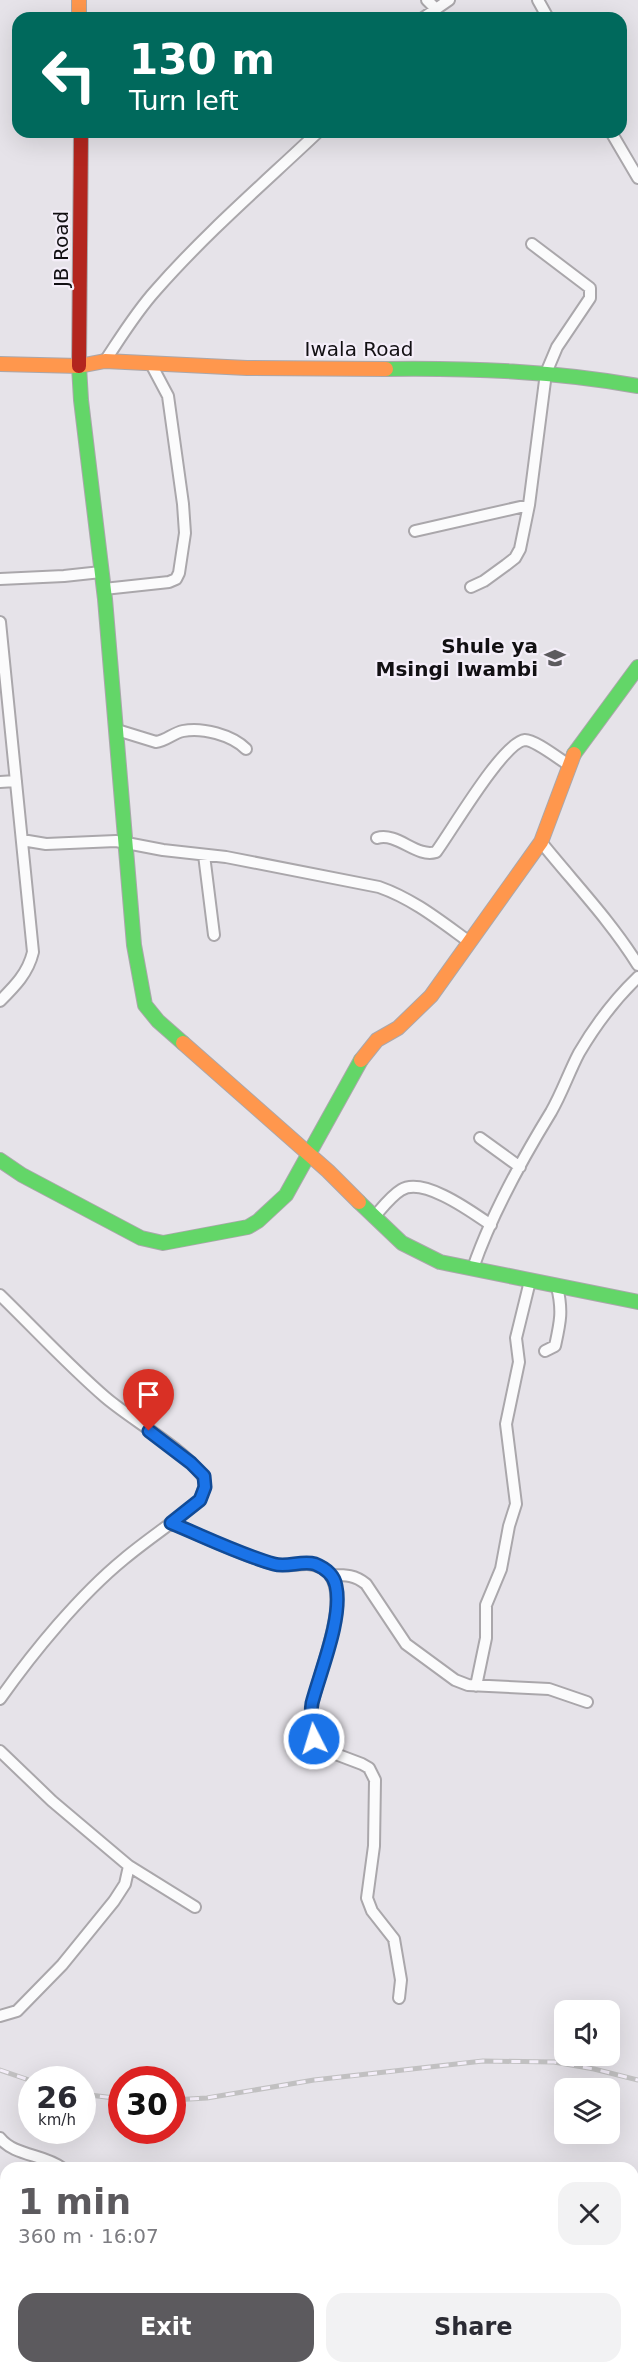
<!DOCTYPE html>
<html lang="en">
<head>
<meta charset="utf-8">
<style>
  :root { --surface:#fff; --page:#f2f2f3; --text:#2b2b33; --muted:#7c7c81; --accent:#5c5a5e }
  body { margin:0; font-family:"DejaVu Sans",sans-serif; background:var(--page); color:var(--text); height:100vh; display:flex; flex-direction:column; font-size:22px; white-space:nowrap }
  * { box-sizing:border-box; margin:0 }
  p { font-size:20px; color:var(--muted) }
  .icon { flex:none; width:33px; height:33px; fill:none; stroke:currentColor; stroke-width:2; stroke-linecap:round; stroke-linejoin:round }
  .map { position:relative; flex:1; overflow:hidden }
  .drawer { position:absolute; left:0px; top:2162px; width:639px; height:212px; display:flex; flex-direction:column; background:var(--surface); border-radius:18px 18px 0 0; box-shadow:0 6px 24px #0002 }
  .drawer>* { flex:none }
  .hud { position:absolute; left:12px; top:12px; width:615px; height:126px; border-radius:18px; box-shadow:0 6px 24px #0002; background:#00695c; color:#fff; overflow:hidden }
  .buttons { position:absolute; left:554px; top:2000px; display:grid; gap:12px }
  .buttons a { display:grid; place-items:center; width:66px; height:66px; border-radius:12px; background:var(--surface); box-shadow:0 6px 24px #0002; font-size:30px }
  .speed { position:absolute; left:18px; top:2066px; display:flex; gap:12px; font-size:30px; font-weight:700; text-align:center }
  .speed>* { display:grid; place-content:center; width:78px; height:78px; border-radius:50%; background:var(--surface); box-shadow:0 6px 24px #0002; line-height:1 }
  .speed small { font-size:15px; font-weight:400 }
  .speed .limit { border:9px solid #d22; background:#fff; color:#111 }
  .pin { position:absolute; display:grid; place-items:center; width:51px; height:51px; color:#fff; margin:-62px -26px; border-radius:50% 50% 50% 0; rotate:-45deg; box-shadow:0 0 6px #0007 }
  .pin .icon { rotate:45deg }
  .me { position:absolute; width:66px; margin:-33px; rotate:355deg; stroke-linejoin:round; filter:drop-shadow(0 0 4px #0008) }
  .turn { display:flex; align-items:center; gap:21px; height:126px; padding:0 18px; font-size:27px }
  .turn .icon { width:78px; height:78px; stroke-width:2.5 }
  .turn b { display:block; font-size:42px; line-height:51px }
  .round { display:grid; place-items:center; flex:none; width:63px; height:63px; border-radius:18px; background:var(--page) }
  .head { display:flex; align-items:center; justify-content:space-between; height:102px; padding:0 18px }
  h1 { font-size:36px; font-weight:700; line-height:45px; color:var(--accent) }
  .cta { display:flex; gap:12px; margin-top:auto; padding:12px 18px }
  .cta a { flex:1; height:69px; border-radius:18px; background:var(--accent); color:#fff; font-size:24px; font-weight:700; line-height:69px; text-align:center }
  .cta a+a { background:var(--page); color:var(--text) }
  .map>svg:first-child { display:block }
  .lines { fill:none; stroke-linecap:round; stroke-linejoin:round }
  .street-casing { stroke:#aaa7ab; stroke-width:14 }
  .fast-casing { stroke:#aaa7ab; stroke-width:16 }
  .slow-casing { stroke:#aaa7ab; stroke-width:16 }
  .jam-casing { stroke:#aaa7ab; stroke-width:16 }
  .street { stroke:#fbfbfc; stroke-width:10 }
  .fast { stroke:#63d668; stroke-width:14 }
  .slow { stroke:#ff974d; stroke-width:14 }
  .jam { stroke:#b3261e; stroke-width:14 }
  .rail-casing { stroke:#c1c0c1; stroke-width:5 }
  .rail { stroke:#f4eef9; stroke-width:3; stroke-dasharray:9; stroke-linecap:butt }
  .route-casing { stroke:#114b97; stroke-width:15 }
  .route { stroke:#1a73e8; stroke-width:10 }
  .labels { text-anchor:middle; stroke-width:4.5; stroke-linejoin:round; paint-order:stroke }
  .street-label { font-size:20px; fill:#121013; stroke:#f4eef9 }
  .poi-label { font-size:20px; font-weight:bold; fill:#121013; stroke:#f4eef9; text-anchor:end }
</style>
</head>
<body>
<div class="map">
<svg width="638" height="2372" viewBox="0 0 638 2372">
  <rect width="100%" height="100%" fill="#e6e3e9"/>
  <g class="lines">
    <defs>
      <path id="street" d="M 427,0 L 436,9
        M 538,0 L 548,18
        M 423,18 L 449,0
        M 611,132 L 638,178
        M 105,361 C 121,337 136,312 156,290 C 206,233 263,184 318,132
        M 415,531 L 529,505
        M 0,579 L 64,576 L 101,572
        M 471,587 L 484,581 L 506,565 L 515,558 L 520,549 L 529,505 L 546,373 L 557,347 L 590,298 L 590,288 L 532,244
        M 104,589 L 169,582 L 176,579 L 179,573 L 185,533 L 183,504 L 168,396 L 151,364
        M 0,622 L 33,952 C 28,973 15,986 0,1001
        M 117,730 L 156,742 C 166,741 173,733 183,731 C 202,727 232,735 246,749
        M 0,782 L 16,781
        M 377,838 C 398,832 416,858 436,852 C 451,832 503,742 525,740 C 535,740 559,759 569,765
        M 22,840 L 46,844 L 116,841 L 163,850 L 226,857 L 379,887 C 413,899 439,920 468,941
        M 541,842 C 574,883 610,920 638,965
        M 204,855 L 214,935
        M 480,1138 L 520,1167
        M 374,1217 C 382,1208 391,1196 401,1190 C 423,1176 472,1212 491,1225
        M 473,1268 C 492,1213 521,1161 551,1112 C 562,1093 569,1072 579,1053 C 596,1024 614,1000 638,977
        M 0,1295 C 35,1329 68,1365 105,1397 C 133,1421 180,1446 201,1474 C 208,1482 203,1491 200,1500 C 176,1521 149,1538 124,1559 C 80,1595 33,1652 0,1699
        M 545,1351 L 555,1346 C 560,1323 563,1311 557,1287
        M 171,1523 C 205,1537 238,1554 273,1564 C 291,1569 307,1559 322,1568 C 358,1588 316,1676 312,1707 C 310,1720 312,1734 317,1747 L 362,1764 L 369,1768 L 375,1780 L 374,1846 L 367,1898 L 372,1911 L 394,1939 L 401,1980 L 399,1998
        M 332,1575 C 346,1575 355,1575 366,1584 L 406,1644 L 455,1680 L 468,1685 L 549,1689 L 587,1702
        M 476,1686 L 486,1638 L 486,1605 L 501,1569 L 509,1526 L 516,1504 L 506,1424 L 519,1362 L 516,1338 L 530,1281
        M 0,1751 L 52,1801 L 129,1866 L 195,1907
        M 0,2016 L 17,2011 L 62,1965 L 114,1901 L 125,1884 L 129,1866
        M 0,2138 C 14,2156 44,2154 62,2168
        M 109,2367 L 112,2372
        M 315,2367 L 316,2372"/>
      <path id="fast" d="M 79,366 L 81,400 L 105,599 L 134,945 L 145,1005 L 158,1021 L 183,1043
        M 386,369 C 471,368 554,371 638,386
        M 574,754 L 638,667
        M 0,1160 L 22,1175 L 141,1238 L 163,1243 L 248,1227 L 258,1221 L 286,1195 L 361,1060
        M 359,1202 L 402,1243 L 440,1262 L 638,1302"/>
      <path id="slow" d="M 79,0 L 79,18
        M 0,364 L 79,366 L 105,361 L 247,368 L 386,369
        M 183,1043 L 328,1171 L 359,1202
        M 361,1060 L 377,1040 L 398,1028 L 431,996 L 541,842 L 574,754"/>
      <path id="jam" d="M 79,366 L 81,132"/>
    </defs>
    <!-- street casing -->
    <use href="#street" class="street-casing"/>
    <!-- fast casing -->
    <use href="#fast" class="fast-casing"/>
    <!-- slow casing -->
    <use href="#slow" class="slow-casing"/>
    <!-- jam casing -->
    <use href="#jam" class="jam-casing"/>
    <!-- street -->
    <use href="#street" class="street"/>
    <!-- fast -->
    <use href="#fast" class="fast"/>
    <!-- slow -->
    <use href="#slow" class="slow"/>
    <!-- jam -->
    <use href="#jam" class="jam"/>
    <defs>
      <path id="rail" d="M 0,2070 L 32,2081
        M 82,2094 L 122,2099
        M 172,2100 L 207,2098 L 314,2080 L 483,2061 L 554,2062 L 594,2069 L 638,2080"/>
    </defs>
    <!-- rail casing -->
    <use href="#rail" class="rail-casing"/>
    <!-- rail -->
    <use href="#rail" class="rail"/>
  </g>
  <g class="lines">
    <defs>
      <path id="route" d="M 149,1431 L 191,1463 L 204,1476 L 205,1487 L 200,1500 L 171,1523 C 205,1537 239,1554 274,1564 C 287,1568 302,1560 315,1564 C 325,1568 334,1575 336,1586 C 343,1618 320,1672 312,1703 C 310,1715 312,1728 314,1739"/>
    </defs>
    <!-- route casing -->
    <use href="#route" class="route-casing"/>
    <!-- route -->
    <use href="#route" class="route"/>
  </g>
  <!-- icons -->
  <defs>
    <symbol id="school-bare" viewBox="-9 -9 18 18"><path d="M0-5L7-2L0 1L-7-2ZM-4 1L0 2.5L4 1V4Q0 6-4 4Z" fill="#5c5a5e" stroke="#f4eef9" stroke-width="2.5" paint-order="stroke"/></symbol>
  </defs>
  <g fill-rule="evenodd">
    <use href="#school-bare" x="540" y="643" width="30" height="30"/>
  </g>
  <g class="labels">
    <!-- street labels -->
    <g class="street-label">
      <text transform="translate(61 249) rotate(-90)" y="7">JB Road</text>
      <text x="359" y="356">Iwala Road</text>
    </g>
    <!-- poi labels -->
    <g class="poi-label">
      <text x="538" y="653">Shule ya<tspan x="538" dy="23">Msingi Iwambi</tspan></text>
    </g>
  </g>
</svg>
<div class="buttons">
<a><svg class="icon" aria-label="sound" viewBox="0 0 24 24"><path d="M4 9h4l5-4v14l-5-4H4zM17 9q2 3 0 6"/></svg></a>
<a><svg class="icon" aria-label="layers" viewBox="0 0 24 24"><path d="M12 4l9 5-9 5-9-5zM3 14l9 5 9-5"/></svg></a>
</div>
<div class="speed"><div>26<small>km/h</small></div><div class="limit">30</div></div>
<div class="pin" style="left:149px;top:1431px;background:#d93025"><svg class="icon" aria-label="arrive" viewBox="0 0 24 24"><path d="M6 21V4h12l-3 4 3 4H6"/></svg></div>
<svg class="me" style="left:314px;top:1739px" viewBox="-20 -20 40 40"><circle r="17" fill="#1a73e8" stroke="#fff" stroke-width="3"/><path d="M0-11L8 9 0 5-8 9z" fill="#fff"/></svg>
<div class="hud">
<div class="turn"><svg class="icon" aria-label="left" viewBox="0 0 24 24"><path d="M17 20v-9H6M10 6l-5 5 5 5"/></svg><div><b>130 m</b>Turn left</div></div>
</div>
<section class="drawer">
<div class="head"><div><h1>1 min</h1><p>360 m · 16:07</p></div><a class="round"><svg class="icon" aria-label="close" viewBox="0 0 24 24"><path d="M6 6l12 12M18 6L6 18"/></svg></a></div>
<div class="cta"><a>Exit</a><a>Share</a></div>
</section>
</div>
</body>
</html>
